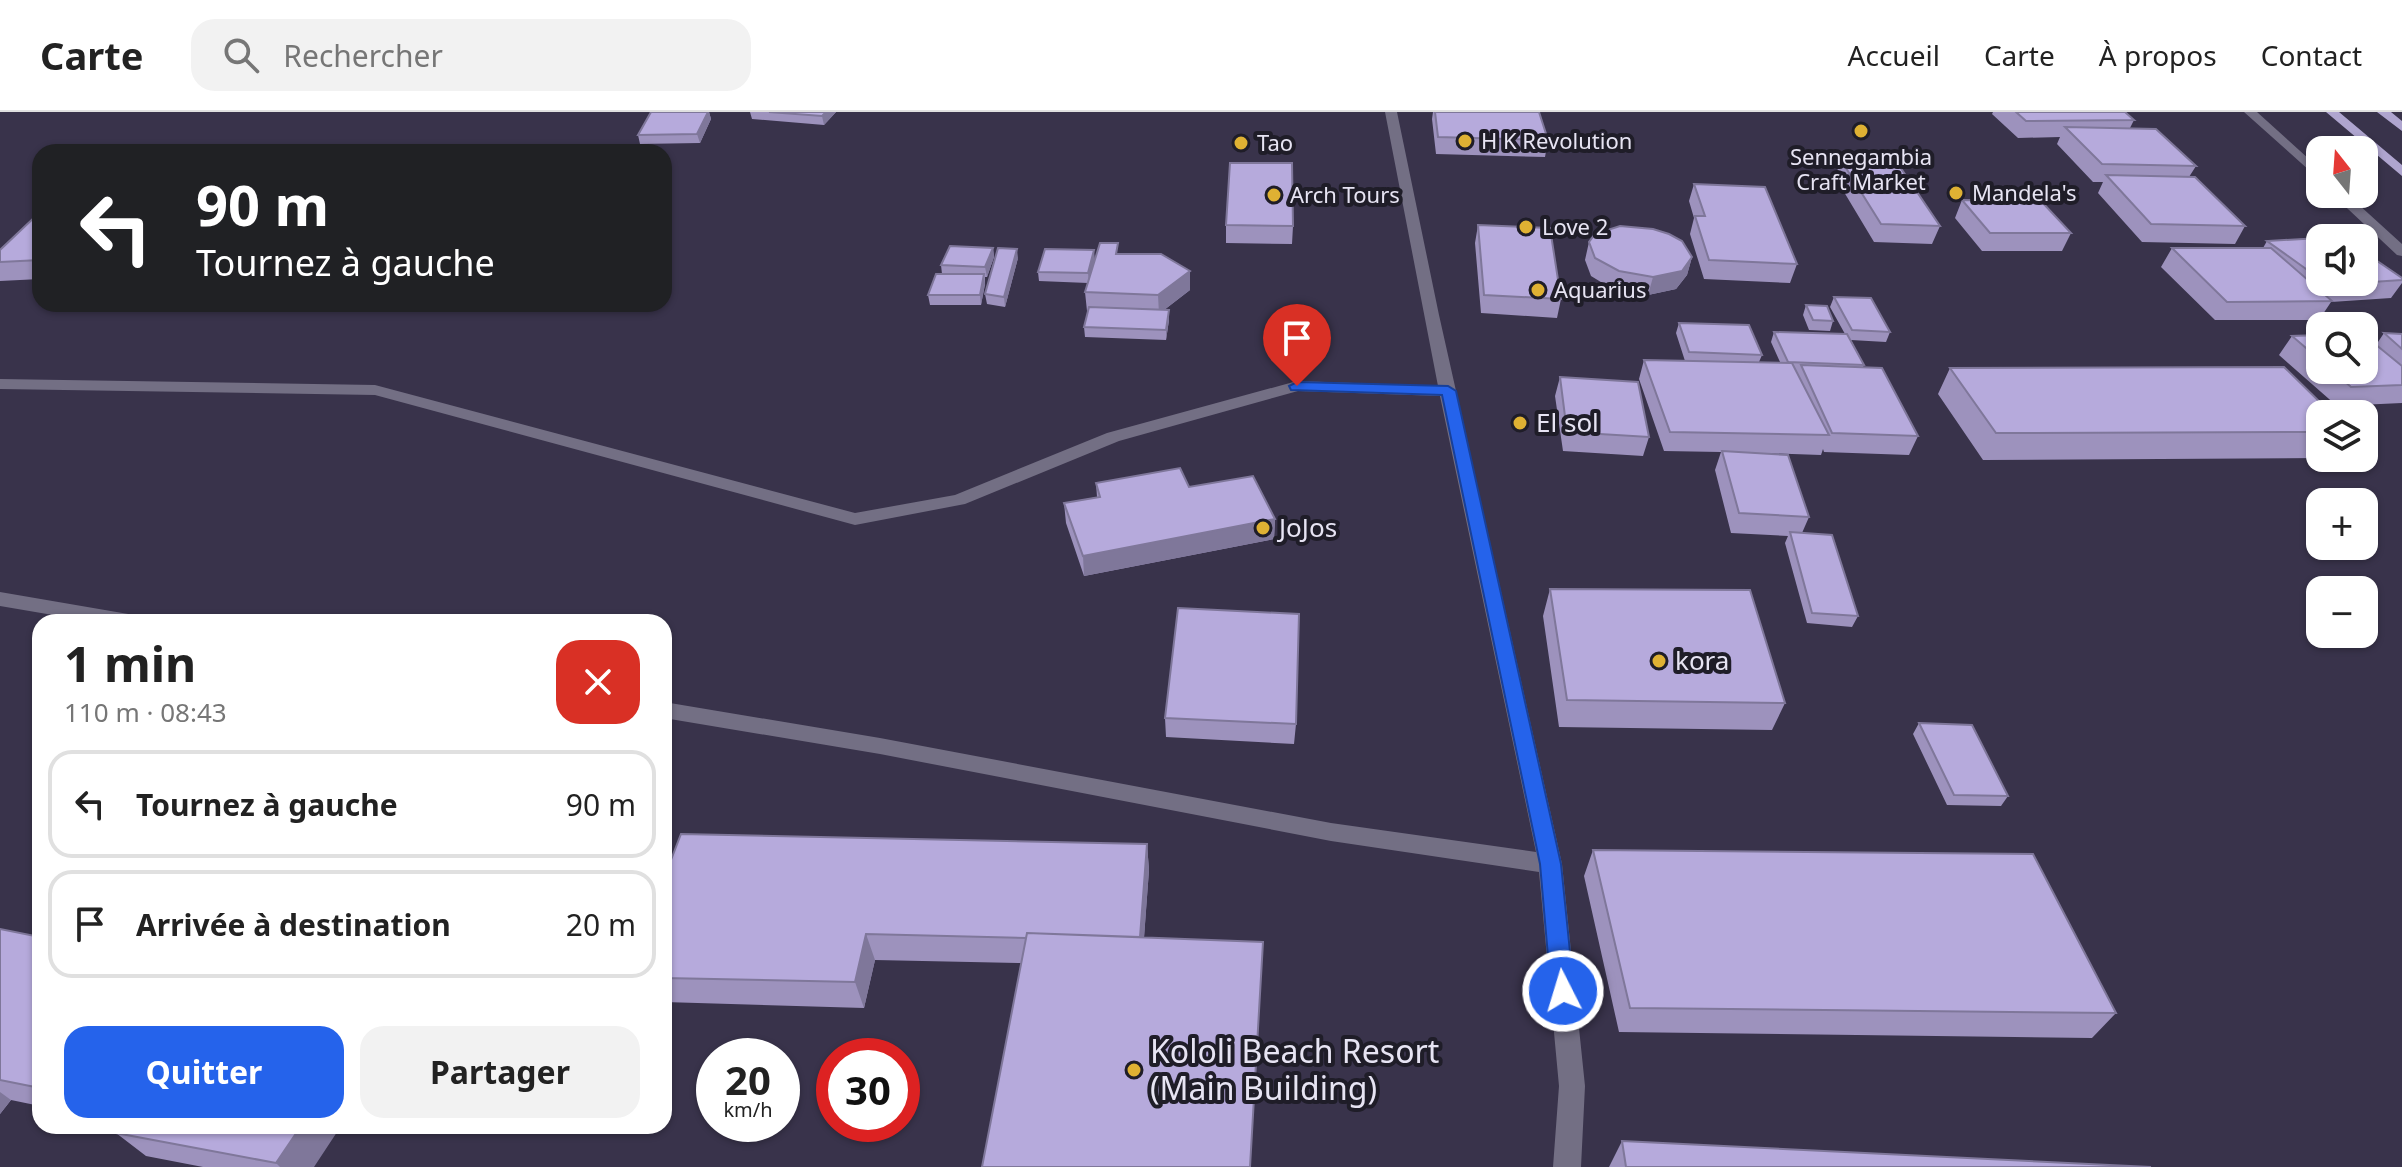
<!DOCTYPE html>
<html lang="fr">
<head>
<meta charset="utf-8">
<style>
  :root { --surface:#fff; --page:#f2f2f2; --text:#222; --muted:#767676; --line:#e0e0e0; --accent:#2563eb }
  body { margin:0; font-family:"Noto Sans",sans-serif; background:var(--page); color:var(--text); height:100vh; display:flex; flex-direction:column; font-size:30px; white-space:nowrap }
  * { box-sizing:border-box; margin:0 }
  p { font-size:26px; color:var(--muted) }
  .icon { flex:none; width:44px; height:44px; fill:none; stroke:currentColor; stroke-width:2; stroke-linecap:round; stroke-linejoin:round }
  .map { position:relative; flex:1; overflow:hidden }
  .panel { position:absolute; left:32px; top:502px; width:640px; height:520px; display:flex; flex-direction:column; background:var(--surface); border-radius:24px; box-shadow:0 2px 6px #0004 }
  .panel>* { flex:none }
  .guide { position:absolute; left:32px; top:32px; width:640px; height:168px; border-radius:24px; box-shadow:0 2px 6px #0004; background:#202124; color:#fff; overflow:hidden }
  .needle { width:52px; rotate:343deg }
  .buttons { position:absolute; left:2306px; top:24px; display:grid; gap:16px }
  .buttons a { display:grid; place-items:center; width:72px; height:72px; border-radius:16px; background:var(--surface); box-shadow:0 2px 6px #0004; font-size:40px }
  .speed { position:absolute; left:696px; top:926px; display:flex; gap:16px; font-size:40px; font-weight:700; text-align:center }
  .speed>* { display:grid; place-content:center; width:104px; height:104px; border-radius:50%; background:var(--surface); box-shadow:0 2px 6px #0004; line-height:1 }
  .speed small { font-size:20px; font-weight:400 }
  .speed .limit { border:12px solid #d22; background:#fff; color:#111 }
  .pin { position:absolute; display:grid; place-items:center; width:68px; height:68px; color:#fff; margin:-82px -34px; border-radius:50% 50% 50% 0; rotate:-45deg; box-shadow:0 0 8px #0007 }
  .pin .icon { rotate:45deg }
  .me { position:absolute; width:88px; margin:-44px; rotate:355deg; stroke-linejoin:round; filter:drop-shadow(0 0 6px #0008) }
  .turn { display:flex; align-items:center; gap:28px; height:168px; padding:0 32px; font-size:36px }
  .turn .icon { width:104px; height:104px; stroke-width:2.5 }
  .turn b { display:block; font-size:56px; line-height:68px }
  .round { display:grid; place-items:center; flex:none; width:84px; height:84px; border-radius:24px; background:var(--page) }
  .summary { display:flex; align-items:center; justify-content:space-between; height:136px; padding:0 32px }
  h1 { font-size:48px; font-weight:700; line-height:60px }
  .action { display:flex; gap:16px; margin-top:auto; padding:16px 32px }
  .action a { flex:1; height:92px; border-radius:24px; background:var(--accent); color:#fff; font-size:32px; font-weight:700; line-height:92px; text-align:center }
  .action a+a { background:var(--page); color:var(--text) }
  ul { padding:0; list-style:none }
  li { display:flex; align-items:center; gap:24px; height:108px; margin:0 16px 12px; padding:0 16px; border:4px solid var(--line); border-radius:24px }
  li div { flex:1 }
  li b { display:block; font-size:30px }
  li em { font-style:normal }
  header { display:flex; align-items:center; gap:48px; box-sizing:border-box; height:112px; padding:0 40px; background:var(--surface); border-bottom:2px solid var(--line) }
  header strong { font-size:38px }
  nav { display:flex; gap:44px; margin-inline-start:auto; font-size:28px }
  .search { width:560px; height:72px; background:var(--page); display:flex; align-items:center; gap:20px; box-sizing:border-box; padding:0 28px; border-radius:24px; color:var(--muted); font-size:30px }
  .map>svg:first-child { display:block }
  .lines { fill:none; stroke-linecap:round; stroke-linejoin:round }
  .street { fill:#736f84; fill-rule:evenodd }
  .primary { fill:#afa5cf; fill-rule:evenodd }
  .wall { fill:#9d92bd }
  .shaded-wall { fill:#7f779a }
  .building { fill:#b6aadc; stroke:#7f779a; stroke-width:2 }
  .route { fill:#2563eb; stroke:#184099; stroke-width:2 }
  .poi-dot { fill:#dfb133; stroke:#1f1d28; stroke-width:3 }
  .labels { text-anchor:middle; stroke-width:8; stroke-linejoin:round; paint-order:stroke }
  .far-poi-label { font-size:22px; fill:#e7e4f3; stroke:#1f1d28; text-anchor:start }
  .poi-label { font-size:26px; fill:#e7e4f3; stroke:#1f1d28; text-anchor:start }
  .near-poi-label { font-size:32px; fill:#e7e4f3; stroke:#1f1d28; text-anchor:start }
</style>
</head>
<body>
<header>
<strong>Carte</strong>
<div class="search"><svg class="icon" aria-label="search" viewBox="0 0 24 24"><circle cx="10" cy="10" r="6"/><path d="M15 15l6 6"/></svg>Rechercher</div>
<nav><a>Accueil</a><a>Carte</a><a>À propos</a><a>Contact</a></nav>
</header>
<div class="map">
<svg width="2402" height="1055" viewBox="0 0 2402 1055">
  <rect width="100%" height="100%" fill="#39334b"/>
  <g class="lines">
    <!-- street -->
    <path class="street" d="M 1385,0 L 1397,0 L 1439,203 L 1562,752 L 1585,974 L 1581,1055 L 1553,1055 L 1559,974 L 1539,760 L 1331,729 L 880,642 L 664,606 L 664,590 L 880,626 L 1331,711 L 1536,740 L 1440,284 L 1298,279 L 1119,329 L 965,392 L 855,413 L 375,283 L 0,277 L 0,267 L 375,273 L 855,401 L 955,383 L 1107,321 L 1297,269 L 1438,274 Z
      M 2244,0 L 2257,0 L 2320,57 L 2320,68 Z
      M 2332,82 L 2347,82 L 2402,132 L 2402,144 L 2397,143 Z
      M 0,480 L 134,503 L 144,510 L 94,510 L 0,494 Z"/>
    <!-- primary -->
    <path class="primary" d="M 2326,0 L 2339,0 L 2402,53 L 2402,64 Z
      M 2377,0 L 2391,0 L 2402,9 L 2402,19 Z"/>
  </g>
  <!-- wall -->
  <path class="wall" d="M 651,0 L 709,0 L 711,7 L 700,31 L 640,32 L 638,23 Z
    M 750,0 L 836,0 L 824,13 L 752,7 Z
    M 1433,0 L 1548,28 L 1545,45 L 1436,42 L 1432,7 Z
    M 1993,0 L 2125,0 L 2134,8 L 2130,16 L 2196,54 L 2189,65 L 2245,114 L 2235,132 L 2142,130 L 2098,81 L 2103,70 L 2093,70 L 2057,32 L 2060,25 L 2018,26 L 1992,2 Z
    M 1841,48 L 1940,114 L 1932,132 L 1874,130 L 1835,65 Z
    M 1694,72 L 1797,152 L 1790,171 L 1704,167 L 1690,122 L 1694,106 L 1689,89 Z
    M 1962,88 L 2071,121 L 2062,139 L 1982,139 L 1955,106 Z
    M 40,100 L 40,167 L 0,169 L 0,138 Z
    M 1226,113 L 1293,114 L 1292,132 L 1226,131 Z
    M 1478,113 L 1561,187 L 1557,206 L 1481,201 L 1475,131 Z
    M 2320,126 L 2320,170 L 2364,170 L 2402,166 L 2402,171 L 2391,186 L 2331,190 L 2319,208 L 2215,208 L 2161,155 L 2172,136 L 2263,136 L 2267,129 Z
    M 1589,130 L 1692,145 L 1687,163 L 1676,177 L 1648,183 L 1614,178 L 1591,164 L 1585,148 Z
    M 993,136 L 994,145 L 987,165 L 985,165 L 985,172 L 981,193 L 930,193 L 928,183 L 942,162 L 941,153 Z
    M 1119,142 L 1190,178 L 1164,198 L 1169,208 L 1166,228 L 1085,225 L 1084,215 L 1088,199 L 1087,199 L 1085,180 L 1088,171 L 1039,169 L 1038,160 L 1095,149 Z
    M 1018,146 L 1005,195 L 987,192 L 985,182 Z
    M 1834,185 L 1890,220 L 1886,230 L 1851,228 L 1864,253 L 1863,255 L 1918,324 L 1909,343 L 1824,340 L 1823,337 L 1821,343 L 1761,341 L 1809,405 L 1802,421 L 1858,504 L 1852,515 L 1807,511 L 1785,431 L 1788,424 L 1731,421 L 1715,358 L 1721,340 L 1664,339 L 1639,267 L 1644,248 L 1685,249 L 1676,221 L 1679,211 L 1762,243 L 1759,250 L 1780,250 L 1771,230 L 1774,220 L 1845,222 L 1830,195 Z
    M 176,192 L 205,192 L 177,194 Z
    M 1806,193 L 1833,209 L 1830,219 L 1809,218 L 1803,203 Z
    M 2384,221 L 2402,222 L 2402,291 L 2337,294 L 2279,243 L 2292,224 L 2320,223 L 2320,258 L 2364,258 L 2376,233 Z
    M 1950,256 L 2320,302 L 2320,346 L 1983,348 L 1938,282 Z
    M 1560,265 L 1649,325 L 1643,344 L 1563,339 L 1555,284 Z
    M 1096,371 L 1189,375 L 1275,407 L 1274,427 L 1084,464 L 1066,411 L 1064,391 L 1097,385 Z
    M 1550,477 L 1785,591 L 1772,618 L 1559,615 L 1543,504 Z
    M 1165,606 L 1296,612 L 1294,632 L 1166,625 Z
    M 1919,611 L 2008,684 L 2001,694 L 1947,693 L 1913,622 Z
    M 1147,732 L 1149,758 L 1144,825 L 1021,851 L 875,848 L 864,896 L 664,890 L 664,766 Z
    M 1593,738 L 2116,901 L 2092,926 L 1619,920 L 1584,764 Z
    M 0,817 L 40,825 L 40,994 L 11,988 L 0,1002 Z
    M 116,1021 L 314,1055 L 203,1055 L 146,1044 Z
    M 1622,1029 L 2151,1055 L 1609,1055 Z"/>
  <!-- shaded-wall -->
  <path class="shaded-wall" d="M 708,0 L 709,0 L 711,7 L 700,31 L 697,22 Z
    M 826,0 L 836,0 L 824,13 L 822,4 Z
    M 993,136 L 994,145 L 987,165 L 985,155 Z
    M 1017,137 L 1018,146 L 1005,195 L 1004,185 Z
    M 1094,138 L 1095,148 L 1089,171 L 1088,161 Z
    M 1692,145 L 1687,163 L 1676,177 L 1648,183 L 1653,165 Z
    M 1190,159 L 1190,178 L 1159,202 L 1158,183 Z
    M 984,162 L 985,172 L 981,193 L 980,183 Z
    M 1169,198 L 1169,208 L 1166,228 L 1166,218 Z
    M 1275,407 L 1274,427 L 1084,464 L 1083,444 Z
    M 1147,732 L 1149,758 L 1142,854 L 1140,828 Z
    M 866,822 L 875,848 L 864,896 L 855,870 Z
    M 0,980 L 11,988 L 0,1002 Z
    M 301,1014 L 341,1014 L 314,1055 L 280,1055 L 276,1051 Z"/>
  <!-- building -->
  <path class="building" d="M 651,0 L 708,0 L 697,22 L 638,23 Z
    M 769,0 L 826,0 L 822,4 Z
    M 1435,0 L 1539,0 L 1548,28 L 1438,25 Z
    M 2016,0 L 2125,0 L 2134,8 L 2026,9 Z
    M 2065,15 L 2156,17 L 2196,54 L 2102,52 Z
    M 1841,48 L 1896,49 L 1940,114 L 1881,112 Z
    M 1230,51 L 1292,51 L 1293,114 L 1226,113 Z
    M 2106,63 L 2195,65 L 2245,114 L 2151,112 Z
    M 1694,72 L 1765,75 L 1797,152 L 1709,148 L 1695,104 L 1705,104 Z
    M 1962,88 L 2041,89 L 2071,121 L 1990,121 Z
    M 40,100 L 40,148 L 0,150 L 0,138 Z
    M 1478,113 L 1550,116 L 1561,187 L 1484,183 Z
    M 1620,114 L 1653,117 L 1669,122 L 1682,129 L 1692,145 L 1682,159 L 1653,165 L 1619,159 L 1595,146 L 1589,130 L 1595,122 Z
    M 2320,126 L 2320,167 L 2267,129 Z
    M 1100,131 L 1118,131 L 1116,142 L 1161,142 L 1190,159 L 1158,183 L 1085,180 Z
    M 950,134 L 993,136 L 985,155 L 941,153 Z
    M 998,136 L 1017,137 L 1004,185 L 985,182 Z
    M 2172,136 L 2271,136 L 2332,189 L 2227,190 Z
    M 1045,137 L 1094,138 L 1088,161 L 1038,160 Z
    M 2364,140 L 2402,166 L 2402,168 L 2327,173 L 2323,170 L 2364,170 Z
    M 936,162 L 984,162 L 980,183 L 928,183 Z
    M 1834,185 L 1871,186 L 1890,220 L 1852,218 Z
    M 1806,193 L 1827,194 L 1833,209 L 1813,208 Z
    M 1089,195 L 1169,198 L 1166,218 L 1084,215 Z
    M 1679,211 L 1749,213 L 1762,243 L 1689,240 Z
    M 1774,220 L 1847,222 L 1864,253 L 1788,250 Z
    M 2384,221 L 2402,222 L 2402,237 Z
    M 2320,223 L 2320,248 L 2292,224 Z
    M 2364,223 L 2402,254 L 2402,273 L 2351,275 L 2332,258 L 2364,258 Z
    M 1644,248 L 1792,251 L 1829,323 L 1670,320 Z
    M 1801,253 L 1882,256 L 1918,324 L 1832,321 Z
    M 2284,255 L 2332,302 L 2320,302 L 2320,320 L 1996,321 L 1950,256 Z
    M 1560,265 L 1638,270 L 1649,325 L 1567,320 Z
    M 1722,339 L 1788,343 L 1809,405 L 1739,401 Z
    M 1180,356 L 1189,375 L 1253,364 L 1275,407 L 1083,444 L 1064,391 L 1100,385 L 1096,371 Z
    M 1790,420 L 1832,423 L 1858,504 L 1812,501 Z
    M 1550,477 L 1750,478 L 1785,591 L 1567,588 Z
    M 1178,496 L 1299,502 L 1296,612 L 1165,606 Z
    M 1919,611 L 1972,613 L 2008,684 L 1954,683 Z
    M 681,722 L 1147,732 L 1140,825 L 1027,821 L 1026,826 L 866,822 L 855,870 L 664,866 L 664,766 Z
    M 1593,738 L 2033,742 L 2116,901 L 1630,896 Z
    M 0,817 L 40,825 L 40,976 L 0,968 Z
    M 1027,821 L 1263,830 L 1250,1055 L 982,1055 Z
    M 122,1014 L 301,1014 L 276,1051 L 116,1021 Z
    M 1622,1029 L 2151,1055 L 1626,1055 Z"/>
  <!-- route -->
  <path class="route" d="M 1297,270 L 1448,274 L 1456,279 L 1561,752 L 1574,879 L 1571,886 L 1563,889 L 1555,886 L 1551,879 L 1540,752 L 1442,283 L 1291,278 L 1289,274 Z"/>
  <!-- markers -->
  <g class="poi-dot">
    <circle cx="1861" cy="19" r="8"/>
    <circle cx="1465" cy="29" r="8"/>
    <circle cx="1241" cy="31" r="8"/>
    <circle cx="1956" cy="81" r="8"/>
    <circle cx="1274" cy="83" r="8"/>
    <circle cx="1526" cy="115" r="8"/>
    <circle cx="1538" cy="178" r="8"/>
    <circle cx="1520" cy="311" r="8"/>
    <circle cx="1263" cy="416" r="8"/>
    <circle cx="1659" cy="549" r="8"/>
    <circle cx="1134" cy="958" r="8"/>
  </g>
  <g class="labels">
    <!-- far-poi labels -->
    <g class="far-poi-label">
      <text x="1481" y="37">H K Revolution</text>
      <text x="1257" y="39">Tao</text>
      <text x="1861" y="53" text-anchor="middle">Sennegambia<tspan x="1861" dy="25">Craft Market</tspan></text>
      <text x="1972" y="89">Mandela's</text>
      <text x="1290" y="91">Arch Tours</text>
      <text x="1542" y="123">Love 2</text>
      <text x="1554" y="186">Aquarius</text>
    </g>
    <!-- poi labels -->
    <g class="poi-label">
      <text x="1536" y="320">El sol</text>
      <text x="1279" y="425">JoJos</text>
      <text x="1675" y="558">kora</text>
    </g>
    <!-- near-poi labels -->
    <g class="near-poi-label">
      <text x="1150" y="951">Kololi Beach Resort<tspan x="1150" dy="37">(Main Building)</tspan></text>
    </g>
  </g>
</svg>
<div class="buttons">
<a><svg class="needle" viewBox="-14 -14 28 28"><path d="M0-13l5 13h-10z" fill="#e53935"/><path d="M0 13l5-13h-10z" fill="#767676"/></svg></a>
<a><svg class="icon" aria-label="sound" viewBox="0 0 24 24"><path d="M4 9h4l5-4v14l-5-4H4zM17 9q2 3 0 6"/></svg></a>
<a><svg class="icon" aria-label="search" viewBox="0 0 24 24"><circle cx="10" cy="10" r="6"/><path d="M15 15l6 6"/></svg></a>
<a><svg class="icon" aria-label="layers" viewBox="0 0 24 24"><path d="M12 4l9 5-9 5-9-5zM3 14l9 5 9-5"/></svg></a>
<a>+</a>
<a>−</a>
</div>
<div class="speed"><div>20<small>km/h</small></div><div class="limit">30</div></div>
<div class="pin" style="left:1297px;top:274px;background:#d93025"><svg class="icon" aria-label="arrive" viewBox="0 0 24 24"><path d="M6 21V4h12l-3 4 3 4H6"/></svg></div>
<svg class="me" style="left:1563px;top:879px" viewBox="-20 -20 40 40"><circle r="17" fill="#2563eb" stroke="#fff" stroke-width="3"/><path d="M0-11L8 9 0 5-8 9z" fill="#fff"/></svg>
<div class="guide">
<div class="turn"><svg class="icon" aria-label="left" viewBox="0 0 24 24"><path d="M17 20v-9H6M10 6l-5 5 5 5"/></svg><div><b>90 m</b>Tournez à gauche</div></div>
</div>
<section class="panel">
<div class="summary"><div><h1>1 min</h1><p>110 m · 08:43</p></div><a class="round" style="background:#d93025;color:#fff"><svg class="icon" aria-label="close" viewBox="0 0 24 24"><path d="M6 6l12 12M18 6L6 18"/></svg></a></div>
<ul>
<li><svg class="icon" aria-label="left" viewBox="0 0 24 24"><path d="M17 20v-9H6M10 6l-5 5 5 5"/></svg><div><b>Tournez à gauche</b></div><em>90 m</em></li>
<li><svg class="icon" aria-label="arrive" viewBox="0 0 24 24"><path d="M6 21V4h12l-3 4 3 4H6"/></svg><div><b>Arrivée à destination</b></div><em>20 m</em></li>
</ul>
<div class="action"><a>Quitter</a><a>Partager</a></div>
</section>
</div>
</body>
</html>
